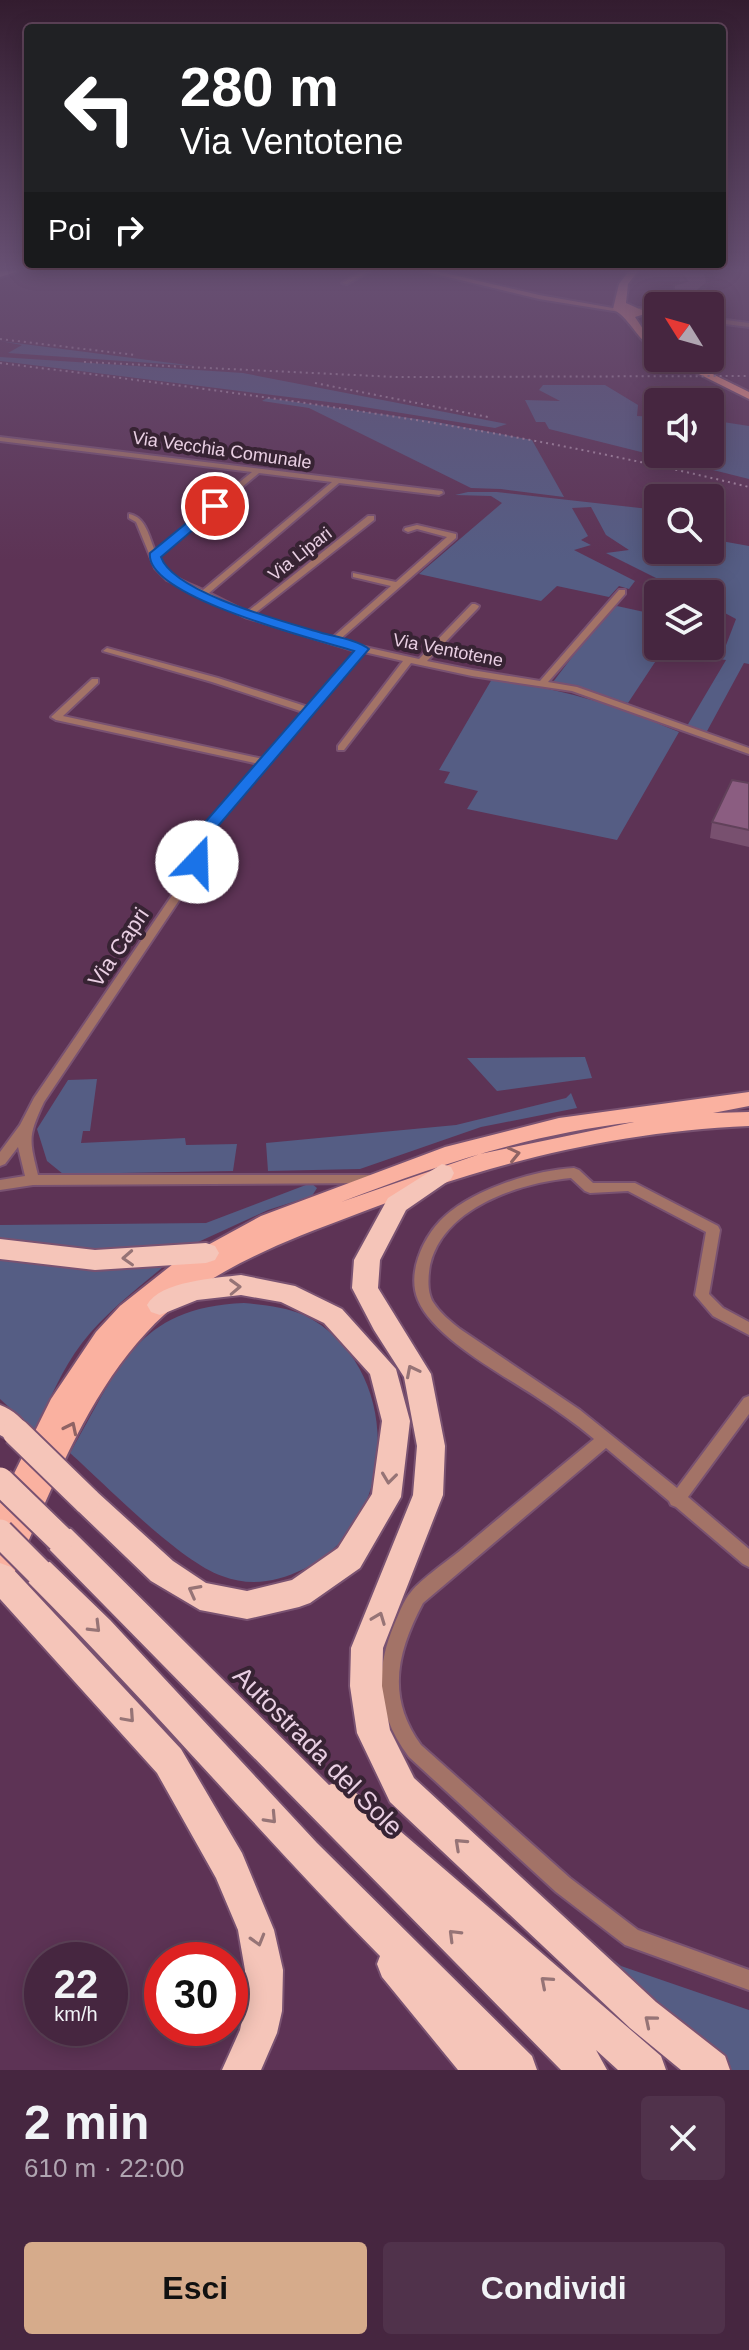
<!DOCTYPE html>
<html lang="it">
<head>
<meta charset="utf-8">
<style>
  :root { --surface:#462640; --page:#50324b; --text:#f1f3f6; --muted:#b0a5b1; --line:#5e4359; --accent:#d6ab8b }
  body { margin:0; font-family:Helvetica,sans-serif; background:var(--page); color:var(--text); height:100vh; display:flex; flex-direction:column; font-size:30px; white-space:nowrap }
  * { box-sizing:border-box; margin:0 }
  p { font-size:26px; color:var(--muted) }
  .icon { flex:none; width:44px; height:44px; fill:none; stroke:currentColor; stroke-width:2; stroke-linecap:round; stroke-linejoin:round }
  .map { position:relative; height:2070px; overflow:hidden }
  .sheet { display:flex; flex-direction:column; background:var(--surface); flex:1 }
  .sheet>* { flex:none }
  .top-card { position:absolute; left:24px; top:24px; width:702px; height:244px; border-radius:8px; box-shadow:0 4px 20px #0003,0 0 0 2px var(--line); background:#202124; color:#fff; overflow:hidden }
  .needle { width:52px; rotate:307deg }
  .controls { position:absolute; left:644px; top:292px; display:grid; gap:16px }
  .controls a { display:grid; place-items:center; width:80px; height:80px; border-radius:8px; background:var(--surface); box-shadow:0 4px 20px #0003,0 0 0 2px var(--line); font-size:40px }
  .speed { position:absolute; left:24px; top:1942px; display:flex; gap:16px; font-size:40px; font-weight:700; text-align:center }
  .speed>* { display:grid; place-content:center; width:104px; height:104px; border-radius:50%; background:var(--surface); box-shadow:0 4px 20px #0003,0 0 0 2px var(--line); line-height:1 }
  .speed small { font-size:20px; font-weight:400 }
  .speed .limit { border:12px solid #d22; background:#fff; color:#111 }
  .pin { position:absolute; display:grid; place-items:center; width:68px; height:68px; color:#fff; margin:-34px; border:4px solid #fff; border-radius:50%; box-shadow:0 2px 8px #0007 }
  .me { position:absolute; width:88px; margin:-44px; rotate:21deg; stroke-linejoin:round; filter:drop-shadow(0 0 6px #0008) }
  .turn { display:flex; align-items:center; gap:28px; height:168px; padding:0 24px; font-size:36px }
  .turn .icon { width:104px; height:104px; stroke-width:2.5 }
  .turn b { display:block; font-size:56px; line-height:68px }
  .then { display:flex; align-items:center; height:76px; padding:0 24px; background:#0003; gap:16px; font-size:30px }
  .round { display:grid; place-items:center; flex:none; width:84px; height:84px; border-radius:8px; background:var(--page) }
  .summary { display:flex; align-items:center; justify-content:space-between; height:136px; padding:0 24px }
  h1 { font-size:48px; font-weight:800; line-height:60px }
  .action { display:flex; gap:16px; margin-top:auto; padding:16px 24px }
  .action a { flex:1; height:92px; border-radius:8px; background:var(--accent); color:#111; font-size:32px; font-weight:800; line-height:92px; text-align:center }
  .action a+a { background:var(--page); color:var(--text) }
  .map>svg:first-child { display:block }
  .green { fill:#555d84 }
  .lines { fill:none; stroke-linecap:round; stroke-linejoin:round }
  .minor-casing { stroke:#795271; stroke-width:4 }
  .secondary-casing { stroke:#795271; stroke-width:4 }
  .primary-casing { stroke:#795271; stroke-width:4 }
  .trunk-casing { stroke:#795271; stroke-width:4 }
  .motorway-casing { stroke:#795271; stroke-width:4 }
  .minor { fill:#a37367; fill-rule:evenodd }
  .secondary { fill:#d78b79; fill-rule:evenodd }
  .primary { fill:#ff9d86; fill-rule:evenodd }
  .trunk { fill:#fab1a0; fill-rule:evenodd }
  .motorway { fill:#f5c5b9; fill-rule:evenodd }
  .rail { stroke:#ad8ca6; stroke-width:2; stroke-dasharray:2 4; stroke-linecap:butt }
  .motorway-bridge-casing { stroke:#795271; stroke-width:31; stroke-linecap:butt }
  .motorway-bridge { stroke:#f5c5b9; stroke-width:27 }
  .wall { fill:#78506f }
  .shaded-wall { fill:#61415a }
  .building { fill:#8b5d81; stroke:#61415a; stroke-width:2 }
  .oneway { stroke:#8f6364 }
  .oneway2 { stroke:#967476 }
  .route { fill:#1a73e8; stroke:#114b97; stroke-width:2 }
  .labels { text-anchor:middle; stroke-width:8; stroke-linejoin:round; paint-order:stroke }
  .far-street-label { font-size:18px; fill:#e9cfe3; stroke:#372333 }
  .street-label { font-size:22px; fill:#e9cfe3; stroke:#372333 }
  .near-street-label { font-size:26px; fill:#e9cfe3; stroke:#372333 }
</style>
</head>
<body>
<div class="map">
<svg width="749" height="2070" viewBox="0 0 749 2070">
  <rect width="100%" height="100%" fill="#5d3355"/>
  <!-- green -->
  <path class="green" d="M 0,341 L 195,366 L 8,353 L 22,345 Z
    M 0,357 L 243,373 L 507,424 L 495,428 L 345,404 L 0,361 Z
    M 543,385 L 605,385 L 638,405 L 637,416 L 658,417 L 658,454 L 710,454 L 710,420 L 749,426 L 749,479 L 549,429 L 545,422 L 536,422 L 525,400 L 560,401 L 539,390 Z
    M 267,398 L 431,421 L 532,440 L 564,497 L 501,489 L 471,488 L 309,408 L 262,401 Z
    M 468,492 L 497,492 L 658,510 L 658,550 L 710,550 L 710,539 L 749,546 L 749,664 L 744,663 L 706,733 L 687,726 L 726,660 L 663,650 L 628,703 L 553,682 L 604,615 L 617,606 L 658,615 L 658,646 L 723,653 L 736,619 L 710,605 L 710,594 L 688,594 L 606,553 L 629,550 L 606,535 L 591,507 L 572,508 L 588,536 L 581,540 L 591,545 L 574,550 L 635,581 L 629,589 L 619,586 L 609,597 L 557,586 L 541,601 L 419,574 L 502,503 L 491,496 L 455,495 Z
    M 492,679 C 563,689 614,704 679,732 L 617,840 L 467,809 L 478,791 L 444,783 L 450,772 L 439,770 Z
    M 585,1057 L 592,1078 L 497,1091 L 467,1058 Z
    M 97,1079 L 90,1131 L 83,1131 L 81,1143 L 185,1138 L 186,1145 L 237,1144 L 233,1171 L 63,1174 L 47,1161 L 37,1129 L 68,1080 Z
    M 571,1093 L 577,1108 L 481,1127 L 360,1169 L 268,1171 L 266,1143 L 456,1125 L 566,1098 Z
    M 311,1183 L 317,1188 L 312,1196 L 268,1210 L 196,1243 L 93,1252 L 0,1242 L 0,1225 L 206,1223 Z
    M 0,1254 L 169,1262 C 139,1287 106,1312 82,1343 C 62,1369 49,1401 35,1431 L 0,1399 Z
    M 244,1303 C 264,1305 285,1307 304,1315 C 403,1364 402,1521 304,1569 C 276,1582 251,1587 222,1576 C 179,1561 107,1486 70,1453 C 118,1370 136,1307 244,1303 Z
    M 538,1900 L 621,1966 L 749,2010 L 749,2070 L 726,2070 Z"/>
  <g class="lines">
    <defs>
      <path id="minor" d="M 363,271 L 370,271 L 347,284 L 342,283 Z
        M 639,308 L 658,311 L 658,315 L 637,311 Z
        M 710,318 L 749,323 L 749,327 L 710,322 Z
        M 0,437 L 442,491 L 443,493 L 439,495 L 339,483 L 209,593 L 247,612 L 368,516 L 374,516 L 374,520 L 254,614 L 331,639 L 391,586 L 353,577 L 353,573 L 396,582 L 447,537 L 417,529 L 408,532 L 404,530 L 405,528 L 417,525 L 456,534 L 456,538 L 338,641 L 419,659 L 472,604 L 475,604 L 479,606 L 478,608 L 427,661 L 472,670 L 540,681 L 619,590 L 625,590 L 625,594 L 548,682 L 577,687 L 749,748 L 749,754 L 572,691 L 472,676 L 411,663 L 344,750 L 338,750 L 338,746 L 403,661 L 364,652 L 211,832 L 198,872 L 44,1102 C 28,1136 29,1139 38,1175 L 372,1175 L 377,1177 L 379,1180 L 377,1183 L 33,1185 L 0,1190 L 0,1180 L 25,1176 L 18,1147 L 5,1164 L 0,1166 L 0,1152 L 20,1125 L 34,1098 L 188,872 L 201,831 L 259,764 L 56,720 L 51,717 L 92,679 L 98,679 L 98,683 L 63,716 L 263,759 L 303,712 L 212,682 L 103,651 L 107,648 L 218,678 L 308,707 L 356,651 L 245,617 L 204,597 L 199,597 L 198,594 L 167,580 L 155,568 L 136,522 L 129,518 L 129,514 C 146,517 149,537 155,551 L 252,472 L 0,441 ZM 259,473 L 332,482 L 203,590 C 185,582 166,576 158,557 Z
        M 574,1168 L 579,1170 L 593,1183 L 635,1183 L 718,1226 L 720,1230 L 709,1294 L 723,1308 L 749,1322 L 749,1335 L 713,1316 L 695,1295 L 706,1232 L 628,1191 L 590,1193 L 585,1191 L 571,1178 C 518,1183 443,1208 430,1265 C 428,1277 427,1292 433,1302 C 440,1313 450,1321 460,1329 L 580,1410 L 677,1488 L 744,1398 L 749,1396 L 749,1414 L 688,1497 L 749,1549 L 749,1567 L 743,1564 L 676,1507 L 671,1505 L 669,1501 L 606,1448 L 423,1603 C 397,1652 386,1697 421,1745 L 570,1878 L 638,1930 L 749,1970 L 749,1990 L 625,1945 L 556,1892 L 409,1757 C 377,1715 374,1673 394,1625 C 399,1614 403,1601 411,1592 C 421,1579 449,1560 462,1549 C 506,1512 550,1475 594,1439 C 575,1423 555,1409 535,1396 C 501,1374 433,1337 418,1300 C 407,1274 422,1240 440,1221 C 468,1191 533,1170 574,1168 Z"/>
      <path id="secondary" d="M 423,271 L 436,271 L 539,295 L 624,310 L 620,312 L 539,299 Z"/>
      <path id="primary" d="M 629,271 L 638,271 L 628,284 L 626,303 L 648,313 L 635,317 L 645,332 L 658,344 L 658,352 C 637,341 632,320 613,309 L 619,284 Z
        M 667,358 L 680,358 L 749,392 L 749,399 Z"/>
      <path id="trunk" d="M 749,1092 L 749,1106 L 713,1113 L 749,1112 L 749,1126 C 607,1132 481,1166 349,1217 C 277,1244 199,1274 146,1333 C 82,1402 49,1498 10,1582 L 0,1586 L 0,1502 L 51,1399 L 96,1332 L 120,1306 L 173,1264 L 261,1216 L 445,1147 L 559,1118 ZM 634,1122 L 480,1154 L 341,1202 C 437,1165 531,1134 634,1122 Z"/>
      <path id="motorway" d="M 0,271 L 19,271 L 0,277 Z
        M 442,1164 L 451,1167 L 454,1173 L 451,1179 L 406,1210 L 380,1260 L 378,1288 L 431,1374 L 445,1446 L 443,1495 L 383,1648 L 382,1686 L 390,1730 L 414,1778 L 656,2002 L 725,2056 L 730,2070 L 681,2070 L 630,2028 L 390,1802 L 357,1733 L 350,1686 L 351,1648 L 413,1495 L 417,1446 L 404,1377 L 374,1330 L 352,1288 L 354,1260 L 388,1198 Z
        M 0,1239 L 95,1250 L 206,1243 L 215,1246 L 219,1253 L 215,1260 L 206,1263 L 95,1270 L 0,1259 Z
        M 241,1275 L 295,1286 L 342,1309 L 396,1369 L 410,1421 L 401,1497 L 360,1568 L 310,1603 L 299,1607 L 247,1619 L 200,1610 L 151,1581 L 76,1509 L 71,1500 L 76,1491 L 86,1487 L 96,1491 L 173,1561 L 206,1583 L 247,1591 L 292,1580 L 338,1548 L 372,1494 L 382,1421 L 370,1374 L 324,1323 L 281,1302 L 241,1295 L 197,1300 L 160,1315 L 151,1312 L 147,1305 C 160,1281 216,1278 241,1275 Z
        M 0,1405 C 13,1410 24,1419 30,1432 L 26,1440 L 16,1444 L 0,1435 Z
        M 60,1525 L 71,1529 L 329,1785 L 337,1782 L 349,1787 L 661,2056 L 666,2070 L 618,2070 L 596,2050 L 607,2070 L 561,2070 L 49,1549 L 45,1539 L 49,1529 Z
        M 39,1558 L 50,1562 L 110,1620 L 317,1843 L 532,2056 L 537,2070 L 458,2070 L 382,1977 L 377,1964 L 380,1956 C 260,1834 149,1703 28,1582 L 24,1572 L 28,1562 Z
        M 0,1563 L 11,1567 L 181,1749 L 242,1853 L 274,1930 L 283,1970 L 282,2011 L 277,2033 L 261,2070 L 222,2070 L 240,2030 L 244,2011 L 245,1970 L 238,1930 L 216,1878 L 157,1773 L 0,1599 Z"/>
    </defs>
    <!-- minor casing -->
    <use href="#minor" class="minor-casing"/>
    <!-- secondary casing -->
    <use href="#secondary" class="secondary-casing"/>
    <!-- primary casing -->
    <use href="#primary" class="primary-casing"/>
    <!-- trunk casing -->
    <use href="#trunk" class="trunk-casing"/>
    <!-- motorway casing -->
    <use href="#motorway" class="motorway-casing"/>
    <!-- minor -->
    <use href="#minor" class="minor"/>
    <!-- secondary -->
    <use href="#secondary" class="secondary"/>
    <!-- primary -->
    <use href="#primary" class="primary"/>
    <!-- trunk -->
    <use href="#trunk" class="trunk"/>
    <!-- motorway -->
    <use href="#motorway" class="motorway"/>
    <!-- rail -->
    <path class="rail" d="M 0,339 L 135,355
      M 84,362 L 396,377 L 749,376
      M 0,363 C 252,394 502,426 749,487
      M 315,383 L 488,417"/>
    <defs>
      <path id="motorway-bridge" d="M 16,1432 L 86,1500
        M 0,1481 L 60,1539
        M 0,1533 L 39,1572"/>
    </defs>
    <!-- motorway-bridge casing -->
    <use href="#motorway-bridge" class="motorway-bridge-casing"/>
    <!-- motorway-bridge -->
    <use href="#motorway-bridge" class="motorway-bridge"/>
  </g>
  <!-- wall -->
  <path class="wall" d="M 681,273 L 707,283 L 705,298 L 695,306 L 673,306 L 674,285 L 679,283 Z
    M 749,783 L 749,847 L 710,838 L 712,822 Z"/>
  <!-- shaded-wall -->
  <path class="shaded-wall" d="M 707,283 L 705,298 L 695,306 L 697,291 Z"/>
  <!-- building -->
  <path class="building" d="M 705,272 L 707,283 L 697,291 L 674,290 L 674,285 L 687,281 L 681,273 Z
    M 732,780 L 749,783 L 749,830 L 712,822 Z"/>
  <!-- one-way arrows -->
  <defs><path id="oneway-chevron" d="M-2-3.5L2.5 0L-2 3.5" fill="none" stroke-width="1.6" stroke-linecap="round" stroke-linejoin="round" transform="scale(2)"/></defs>
  <g class="oneway">
    <use href="#oneway-chevron" transform="translate(514 1154) rotate(-13)"/>
    <use href="#oneway-chevron" transform="translate(71 1428) rotate(-64)"/>
  </g>
  <g class="oneway2">
    <use href="#oneway-chevron" transform="translate(128 1258) rotate(177)"/>
    <use href="#oneway-chevron" transform="translate(235 1287) rotate(-2)"/>
    <use href="#oneway-chevron" transform="translate(412 1371) rotate(-117)"/>
    <use href="#oneway-chevron" transform="translate(389 1478) rotate(97)"/>
    <use href="#oneway-chevron" transform="translate(194 1591) rotate(-152)"/>
    <use href="#oneway-chevron" transform="translate(379 1618) rotate(-69)"/>
    <use href="#oneway-chevron" transform="translate(95 1627) rotate(45)"/>
    <use href="#oneway-chevron" transform="translate(129 1717) rotate(48)"/>
    <use href="#oneway-chevron" transform="translate(271 1818) rotate(47)"/>
    <use href="#oneway-chevron" transform="translate(460 1844) rotate(-137)"/>
    <use href="#oneway-chevron" transform="translate(454 1935) rotate(-135)"/>
    <use href="#oneway-chevron" transform="translate(258 1940) rotate(74)"/>
    <use href="#oneway-chevron" transform="translate(546 1982) rotate(-139)"/>
    <use href="#oneway-chevron" transform="translate(650 2021) rotate(-140)"/>
  </g>
  <!-- sky -->
  <linearGradient id="sky" x2="0" y2="1"><stop stop-color="#331c2f"/><stop offset="0.48" stop-color="#675073"/><stop offset="1" stop-color="#675073" stop-opacity="0"/></linearGradient>
  <rect width="749" height="561" fill="url(#sky)"/>
  <!-- route -->
  <path class="route" d="M 211,503 L 221,506 L 161,557 C 173,593 286,622 322,633 C 337,637 357,640 369,649 L 213,832 L 205,862 L 197,867 L 189,862 L 200,828 L 354,651 C 318,640 144,597 150,553 Z"/>
  <g class="labels">
    <!-- far-street labels -->
    <g class="far-street-label">
      <text transform="translate(222 450) rotate(8)" y="6">Via Vecchia Comunale</text>
      <text transform="translate(300 554) rotate(-38)" y="6">Via Lipari</text>
      <text transform="translate(448 650) rotate(11)" y="6">Via Ventotene</text>
    </g>
    <!-- street labels -->
    <g class="street-label">
      <text transform="translate(118 947) rotate(-56)" y="8">Via Capri</text>
    </g>
    <!-- near-street labels -->
    <g class="near-street-label">
      <text transform="translate(318 1751) rotate(45)" y="9">Autostrada del Sole</text>
    </g>
  </g>
</svg>
<div class="controls">
<a><svg class="needle" viewBox="-14 -14 28 28"><path d="M0-13l5 13h-10z" fill="#e53935"/><path d="M0 13l5-13h-10z" fill="#b0a5b1"/></svg></a>
<a><svg class="icon" aria-label="sound" viewBox="0 0 24 24"><path d="M4 9h4l5-4v14l-5-4H4zM17 9q2 3 0 6"/></svg></a>
<a><svg class="icon" aria-label="search" viewBox="0 0 24 24"><circle cx="10" cy="10" r="6"/><path d="M15 15l6 6"/></svg></a>
<a><svg class="icon" aria-label="layers" viewBox="0 0 24 24"><path d="M12 4l9 5-9 5-9-5zM3 14l9 5 9-5"/></svg></a>
</div>
<div class="speed"><div>22<small>km/h</small></div><div class="limit">30</div></div>
<div class="pin" style="left:215px;top:506px;background:#d93025"><svg class="icon" aria-label="arrive" viewBox="0 0 24 24"><path d="M6 21V4h12l-3 4 3 4H6"/></svg></div>
<svg class="me" style="left:197px;top:862px" viewBox="-20 -20 40 40"><circle r="19" fill="#fff"/><path d="M0-13L10 11 0 6-10 11z" fill="#1a73e8"/></svg>
<div class="top-card">
<div class="turn"><svg class="icon" aria-label="left" viewBox="0 0 24 24"><path d="M17 20v-9H6M10 6l-5 5 5 5"/></svg><div><b>280 m</b>Via Ventotene</div></div>
<div class="then">Poi<svg class="icon" aria-label="right" viewBox="0 0 24 24"><path d="M7 20v-9h11M14 6l5 5-5 5"/></svg></div>
</div>
</div>
<section class="sheet">
<div class="summary"><div><h1>2 min</h1><p>610 m · 22:00</p></div><a class="round"><svg class="icon" aria-label="close" viewBox="0 0 24 24"><path d="M6 6l12 12M18 6L6 18"/></svg></a></div>
<div class="action"><a>Esci</a><a>Condividi</a></div>
</section>
</body>
</html>
